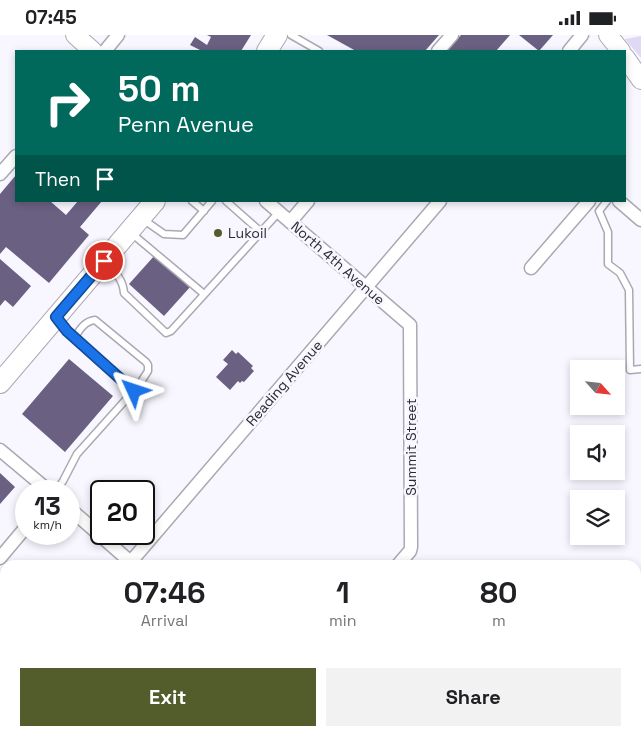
<!DOCTYPE html>
<html lang="en">
<head>
<meta charset="utf-8">
<style>
  :root { --surface:#fff; --page:#f2f2f2; --text:#202124; --muted:#757577; --accent:#535c2b }
  body { margin:0; font-family:"Space Grotesk",sans-serif; background:var(--page); color:var(--text); height:100vh; display:flex; flex-direction:column; font-size:19px; white-space:nowrap }
  * { box-sizing:border-box; margin:0 }
  p { font-size:16px; color:var(--muted) }
  .icon { flex:none; width:28px; height:28px; fill:none; stroke:currentColor; stroke-width:2; stroke-linecap:round; stroke-linejoin:round }
  .map { position:relative; flex:1; overflow:hidden }
  .drawer { position:absolute; left:0px; top:525px; width:641px; height:176px; display:flex; flex-direction:column; background:var(--surface); border-radius:15px 15px 0 0; box-shadow:0 2px 8px #0003 }
  .drawer>* { flex:none }
  .guide { position:absolute; left:15px; top:15px; width:611px; height:152px; border-radius:0px; box-shadow:0 2px 8px #0003; background:#00695c; color:#fff; overflow:hidden }
  .needle { width:32px; rotate:117deg }
  .buttons { position:absolute; left:570px; top:325px; display:grid; gap:10px }
  .buttons a { display:grid; place-items:center; width:55px; height:55px; border-radius:0px; background:var(--surface); box-shadow:0 2px 8px #0003; font-size:25px }
  .speed { position:absolute; left:15px; top:445px; display:flex; gap:10px; font-size:25px; font-weight:700; text-align:center }
  .speed>* { display:grid; place-content:center; width:65px; height:65px; border-radius:50%; background:var(--surface); box-shadow:0 2px 8px #0003; line-height:1 }
  .speed small { font-size:12px; font-weight:400 }
  .speed .limit { border:2px solid #111; border-radius:8px; background:#fff; color:#111 }
  .pin { position:absolute; display:grid; place-items:center; width:42px; height:42px; color:#fff; margin:-21px; border:2px solid #fff; border-radius:50%; box-shadow:0 1px 5px #0007 }
  .me { position:absolute; width:55px; margin:-28px; rotate:312deg; stroke-linejoin:round; filter:drop-shadow(0 0 4px #0008) }
  .turn { display:flex; align-items:center; gap:18px; height:105px; padding:0 20px; font-size:22px }
  .turn .icon { width:65px; height:65px; stroke-width:2.5 }
  .turn b { display:block; font-size:35px; line-height:42px }
  .then { display:flex; align-items:center; height:48px; padding:0 20px; background:#0003; gap:10px; font-size:19px }
  .eta { display:flex; justify-content:space-evenly; align-items:center; height:85px; text-align:center }
  .eta b { font-size:30px; font-weight:700; line-height:35px }
  .button { display:flex; gap:10px; margin-top:auto; padding:10px 20px }
  .button a { flex:1; height:58px; border-radius:0px; background:var(--accent); color:#fff; font-size:20px; font-weight:700; line-height:58px; text-align:center }
  .button a+a { background:var(--page); color:var(--text) }
  .status { display:flex; justify-content:space-between; align-items:center; height:35px; padding:0 25px; background:var(--surface); direction:ltr }
  .status svg { height:14px; fill:currentColor }
  .map>svg:first-child { display:block }
  .green { fill:#e0d9f3 }
  .building { fill:#6a6082 }
  .lines { fill:none; stroke-linecap:round; stroke-linejoin:round }
  .lane-casing { stroke:#aba8b2; stroke-width:9 }
  .street-casing { stroke:#aba8b2; stroke-width:15 }
  .secondary-casing { stroke:#aba8b2; stroke-width:20 }
  .primary-casing { stroke:#aba8b2; stroke-width:22 }
  .lane { stroke:#fff; stroke-width:6 }
  .street { stroke:#fff; stroke-width:12 }
  .secondary { stroke:#fff; stroke-width:18 }
  .primary { stroke:#fff; stroke-width:20 }
  .rail-casing { stroke:#807e85; stroke-width:5.5 }
  .rail { stroke:#f8f6ff; stroke-width:4; stroke-dasharray:11; stroke-linecap:butt }
  .route-casing { stroke:#114b97; stroke-width:12 }
  .route { stroke:#1a73e8; stroke-width:9 }
  .poi-dot { fill:#535c2b; stroke:#f8f6ff; stroke-width:2 }
  .labels { text-anchor:middle; stroke-width:5; stroke-linejoin:round; paint-order:stroke }
  .poi-label { font-size:14px; fill:#2c2b30; stroke:#f8f6ff; text-anchor:start }
  .street-label { font-size:14px; fill:#2c2b30; stroke:#f8f6ff }
</style>
</head>
<body>
<div class="status"><b>07:45</b><svg viewBox="0 0 49 12"><path d="M0 12V9h3v3zM5 12V6h3v6zM10 12V3h3v9zM15 12V0h3v12zM26 1h20v11H26zM47 4h2v5h-2z"/></svg></div>
<div class="map">
<svg width="641" height="701" viewBox="0 0 641 701">
  <rect width="100%" height="100%" fill="#f8f6ff"/>
  <!-- green -->
  <path class="green" d="M 641,1 L 641,23 L 625,4 Z"/>
  <!-- building -->
  <path class="building" d="M 207,0 L 251,0 L 241,16 L 202,16 L 190,10 L 195,2 L 207,10 L 211,2 Z
    M 327,0 L 439,0 L 425,16 L 356,16 Z
    M 461,0 L 510,0 L 496,16 L 447,16 Z
    M 519,0 L 553,0 L 539,16 Z
    M 16,140 L 16,166 L 50,166 L 66,180 L 78,166 L 102,166 L 80,192 L 89,200 L 49,248 L 6,212 L 0,219 L 0,159 Z
    M 155,220 L 191,251 L 164,281 L 129,249 Z
    M 0,224 L 31,251 L 13,272 L 5,265 L 0,271 Z
    M 232,315 L 236,319 L 238,317 L 253,331 L 251,333 L 254,336 L 244,347 L 242,346 L 240,348 L 238,346 L 230,355 L 216,342 L 228,329 L 223,325 Z
    M 69,324 L 113,361 L 65,417 L 22,379 Z
    M 0,438 L 15,452 L 0,469 Z"/>
  <g class="lines">
    <defs>
      <path id="lane" d="M 291,0 L 319,16
        M 192,166 L 204,176
        M 226,166 L 260,196
        M 607,166 L 599,176 L 608,197 L 608,229 L 620,238 L 629,255 L 630,335 L 641,334
        M 144,185 L 164,199 L 183,200 L 212,166
        M 130,197 L 204,259
        M 105,227 C 115,237 123,244 124,258 L 166,298 L 171,296 L 279,177
        M 58,285 L 67,296 L 133,356
        M 56,456 L 63,446 L 77,419 L 139,350 L 148,336 L 148,330 L 146,327 L 95,285 C 85,286 80,294 75,302
        M 0,551 L 5,555
        M 118,701 L 122,696"/>
      <path id="street" d="M 105,16 L 118,0
        M 438,16 L 452,0
        M 569,16 L 582,0
        M 0,139 L 16,121
        M 266,166 L 410,290 L 411,512 L 410,516 L 398,530
        M 619,166 L 641,185
        M 290,187 L 308,166
        M 531,233 L 589,166
        M 0,415 L 49,456
        M 69,473 L 134,530
        M 0,523 L 26,492
        M 128,530 L 440,166
        M 0,678 L 5,672"/>
      <path id="secondary" d="M 75,0 L 93,16
        M 608,0 L 621,16
        M 625,22 L 641,45"/>
      <path id="primary" d="M 267,16 L 277,0
        M 0,348 L 155,166"/>
    </defs>
    <!-- lane casing -->
    <use href="#lane" class="lane-casing"/>
    <!-- street casing -->
    <use href="#street" class="street-casing"/>
    <!-- secondary casing -->
    <use href="#secondary" class="secondary-casing"/>
    <!-- primary casing -->
    <use href="#primary" class="primary-casing"/>
    <!-- lane -->
    <use href="#lane" class="lane"/>
    <!-- street -->
    <use href="#street" class="street"/>
    <!-- secondary -->
    <use href="#secondary" class="secondary"/>
    <!-- primary -->
    <use href="#primary" class="primary"/>
    <defs>
      <path id="rail" d="M 636,665 L 641,662
        M 636,681 L 641,678
        M 570,701 L 579,696
        M 605,701 L 613,696"/>
    </defs>
    <!-- rail casing -->
    <use href="#rail" class="rail-casing"/>
    <!-- rail -->
    <use href="#rail" class="rail"/>
  </g>
  <g class="lines">
    <defs>
      <path id="route" d="M 104,226 L 56,282 L 67,296 L 134,356"/>
    </defs>
    <!-- route casing -->
    <use href="#route" class="route-casing"/>
    <!-- route -->
    <use href="#route" class="route"/>
  </g>
  <!-- markers -->
  <circle class="poi-dot" cx="218" cy="198" r="5"/>
  <g class="labels">
    <!-- poi labels -->
    <g class="poi-label">
      <text x="228" y="203">Lukoil</text>
    </g>
    <!-- street labels -->
    <g class="street-label">
      <text transform="translate(338 228) rotate(41)" y="5">North 4th Avenue</text>
      <text transform="translate(284 348) rotate(-49)" y="5">Reading Avenue</text>
      <text transform="translate(411 412) rotate(-90)" y="5">Summit Street</text>
    </g>
  </g>
</svg>
<div class="buttons">
<a><svg class="needle" viewBox="-14 -14 28 28"><path d="M0-13l5 13h-10z" fill="#e53935"/><path d="M0 13l5-13h-10z" fill="#757577"/></svg></a>
<a><svg class="icon" aria-label="sound" viewBox="0 0 24 24"><path d="M4 9h4l5-4v14l-5-4H4zM17 9q2 3 0 6"/></svg></a>
<a><svg class="icon" aria-label="layers" viewBox="0 0 24 24"><path d="M12 4l9 5-9 5-9-5zM3 14l9 5 9-5"/></svg></a>
</div>
<div class="speed"><div>13<small>km/h</small></div><div class="limit">20</div></div>
<div class="pin" style="left:104px;top:226px;background:#d93025"><svg class="icon" aria-label="arrive" viewBox="0 0 24 24"><path d="M6 21V4h12l-3 4 3 4H6"/></svg></div>
<svg class="me" style="left:134px;top:356px" viewBox="-20 -20 40 40"><path d="M0-17L14 15 0 8-14 15z" fill="#1a73e8" stroke="#fff" stroke-width="4"/></svg>
<div class="guide">
<div class="turn"><svg class="icon" aria-label="right" viewBox="0 0 24 24"><path d="M7 20v-9h11M14 6l5 5-5 5"/></svg><div><b>50 m</b>Penn Avenue</div></div>
<div class="then">Then<svg class="icon" aria-label="arrive" viewBox="0 0 24 24"><path d="M6 21V4h12l-3 4 3 4H6"/></svg></div>
</div>
<section class="drawer">
<div class="eta">
<div><b>07:46</b><p>Arrival</p></div>
<div><b>1</b><p>min</p></div>
<div><b>80</b><p>m</p></div>
</div>
<div class="button"><a>Exit</a><a>Share</a></div>
</section>
</div>
</body>
</html>
